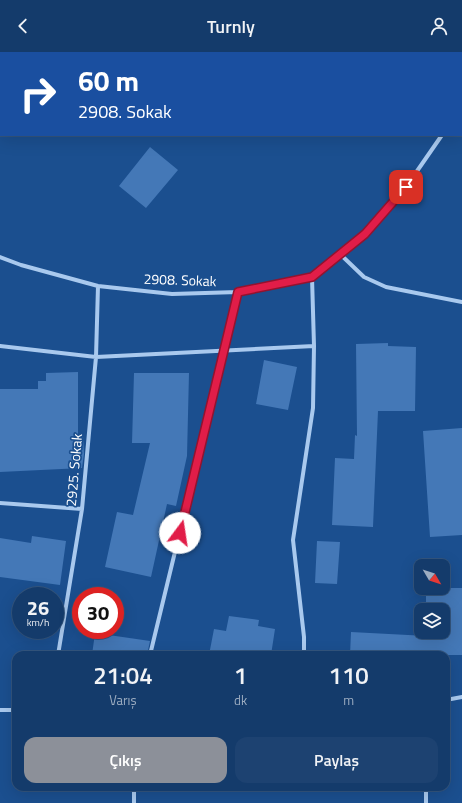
<!DOCTYPE html>
<html lang="tr">
<head>
<meta charset="utf-8">
<style>
  :root { --surface:#143b6b; --page:#1d4271; --text:#f1f3f6; --muted:#9dadc1; --line:#33557e; --accent:#8c9099 }
  body { margin:0; font-family:"Titillium Web",sans-serif; background:var(--page); color:var(--text); height:100vh; display:flex; flex-direction:column; font-size:15px; white-space:nowrap }
  * { box-sizing:border-box; margin:0 }
  p { font-size:13px; color:var(--muted) }
  .icon { flex:none; width:22px; height:22px; fill:none; stroke:currentColor; stroke-width:2; stroke-linecap:round; stroke-linejoin:round }
  .map { position:relative; flex:1; overflow:hidden }
  .details { position:absolute; left:12px; top:599px; width:438px; height:140px; display:flex; flex-direction:column; background:var(--surface); border-radius:12px; box-shadow:0 4px 16px #0002,0 0 0 1px var(--line) }
  .details>* { flex:none }
  .guide { position:absolute; left:0px; top:0px; width:462px; height:84px; box-shadow:0 4px 16px #0002,0 0 0 1px var(--line); background:#1a4fa0; color:#fff; overflow:hidden }
  .needle { width:26px; rotate:129deg }
  .buttons { position:absolute; left:414px; top:507px; display:grid; gap:8px }
  .buttons a { display:grid; place-items:center; width:36px; height:36px; border-radius:8px; background:var(--surface); box-shadow:0 4px 16px #0002,0 0 0 1px var(--line); font-size:20px }
  .speed { position:absolute; left:12px; top:535px; display:flex; gap:8px; font-size:20px; font-weight:700; text-align:center }
  .speed>* { display:grid; place-content:center; width:52px; height:52px; border-radius:50%; background:var(--surface); box-shadow:0 4px 16px #0002,0 0 0 1px var(--line); line-height:1 }
  .speed small { font-size:10px; font-weight:400 }
  .speed .limit { border:6px solid #d22; background:#fff; color:#111 }
  .pin { position:absolute; display:grid; place-items:center; width:34px; height:34px; color:#fff; margin:-17px; border-radius:8px; box-shadow:0 2px 6px #0006 }
  .me { position:absolute; width:44px; margin:-22px; rotate:14deg; stroke-linejoin:round; filter:drop-shadow(0 0 3px #0008) }
  .turn { display:flex; align-items:center; gap:14px; height:84px; padding:0 12px; font-size:18px }
  .turn .icon { width:52px; height:52px; stroke-width:2.5 }
  .turn b { display:block; font-size:28px; line-height:34px }
  .eta { display:flex; justify-content:space-evenly; align-items:center; height:68px; text-align:center }
  .eta b { font-size:24px; font-weight:600; line-height:28px }
  .action { display:flex; gap:8px; margin-top:auto; padding:8px 12px }
  .action a { flex:1; height:46px; border-radius:12px; background:var(--accent); color:#fff; font-size:16px; font-weight:600; line-height:46px; text-align:center }
  .action a+a { background:var(--page); color:var(--text) }
  header { display:flex; justify-content:space-between; align-items:center; height:52px; padding:0 12px; background:var(--surface); font-size:18px; font-weight:600 }
  .map>svg:first-child { display:block }
  .building { fill:#4478b7 }
  .lines { fill:none; stroke-linecap:round; stroke-linejoin:round }
  .street { stroke:#a9c9ee; stroke-width:4 }
  .route-casing { stroke:#92132f; stroke-width:10 }
  .route { stroke:#e11d48; stroke-width:7 }
  .labels { text-anchor:middle; stroke-width:3.5; stroke-linejoin:round; paint-order:stroke }
  .street-label { font-size:14px; fill:#fff; stroke:#1b4f8f }
</style>
</head>
<body>
<header><svg class="icon" aria-label="back" viewBox="0 0 24 24"><path d="M15 5l-7 7 7 7"/></svg>Turnly<svg class="icon" aria-label="person" viewBox="0 0 24 24"><circle cx="12" cy="8" r="4"/><path d="M4 21q1-7 8-7t8 7"/></svg></header>
<div class="map">
<svg width="462" height="751" viewBox="0 0 462 751">
  <rect width="100%" height="100%" fill="#1b4f8f"/>
  <!-- building -->
  <path class="building" d="M 150,95 L 178,118 L 146,156 L 119,134 Z
    M 388,291 L 388,294 L 416,295 L 415,359 L 378,359 L 373,475 L 332,473 L 335,406 L 354,407 L 355,383 L 357,384 L 356,292 Z
    M 264,308 L 297,315 L 288,358 L 256,352 Z
    M 78,320 L 78,384 L 83,384 L 84,402 L 82,416 L 0,420 L 0,337 L 38,337 L 38,329 L 46,329 L 46,321 Z
    M 134,321 L 189,321 L 187,404 L 176,454 L 167,452 L 151,525 L 105,515 L 117,460 L 133,463 L 150,391 L 132,391 Z
    M 462,376 L 462,483 L 430,485 L 423,379 Z
    M 32,484 L 66,489 L 60,533 L 0,525 L 0,486 L 31,491 Z
    M 317,489 L 340,490 L 337,532 L 315,531 Z
    M 426,536 L 462,536 L 462,603 L 350,603 L 351,580 L 427,584 L 427,580 L 443,580 L 443,558 L 426,558 Z
    M 229,564 L 259,568 L 258,574 L 275,577 L 271,603 L 209,603 L 214,577 L 226,579 Z
    M 95,581 L 150,589 L 147,603 L 92,603 Z"/>
  <g class="lines">
    <!-- street -->
    <path class="street" d="M 28,0 L 29,1
      M 59,1 L 59,0
      M 461,56 L 462,55
      M 0,80 L 1,78
      M 340,202 L 364,225 L 386,235 L 462,250
      M 0,205 L 21,213 L 98,234 L 172,242 L 238,240 L 312,225 L 365,182 L 406,135 L 442,83
      M 0,294 L 96,305 L 314,294
      M 0,451 L 82,457
      M 58,603 L 82,457 L 96,305 L 98,234
      M 150,603 L 238,240
      M 304,603 L 304,585 L 293,488 L 313,356 L 314,294 L 312,225
      M 446,648 L 462,645
      M 0,658 L 16,658
      M 426,735 L 426,751
      M 134,751 L 134,735"/>
  </g>
  <g class="lines">
    <defs>
      <path id="route" d="M 180,481 L 238,240 L 312,225 L 365,182 L 406,135"/>
    </defs>
    <!-- route casing -->
    <use href="#route" class="route-casing"/>
    <!-- route -->
    <use href="#route" class="route"/>
  </g>
  <g class="labels">
    <!-- street labels -->
    <g class="street-label">
      <text transform="translate(180 228) rotate(2)" y="5">2908. Sokak</text>
      <text transform="translate(74 418) rotate(-85)" y="5">2925. Sokak</text>
    </g>
  </g>
</svg>
<div class="buttons">
<a><svg class="needle" viewBox="-14 -14 28 28"><path d="M0-13l5 13h-10z" fill="#e53935"/><path d="M0 13l5-13h-10z" fill="#9dadc1"/></svg></a>
<a><svg class="icon" aria-label="layers" viewBox="0 0 24 24"><path d="M12 4l9 5-9 5-9-5zM3 14l9 5 9-5"/></svg></a>
</div>
<div class="speed"><div>26<small>km/h</small></div><div class="limit">30</div></div>
<div class="pin" style="left:406px;top:135px;background:#d93025"><svg class="icon" aria-label="arrive" viewBox="0 0 24 24"><path d="M6 21V4h12l-3 4 3 4H6"/></svg></div>
<svg class="me" style="left:180px;top:481px" viewBox="-20 -20 40 40"><circle r="19" fill="#fff"/><path d="M0-13L10 11 0 6-10 11z" fill="#e11d48"/></svg>
<div class="guide">
<div class="turn"><svg class="icon" aria-label="right" viewBox="0 0 24 24"><path d="M7 20v-9h11M14 6l5 5-5 5"/></svg><div><b>60 m</b>2908. Sokak</div></div>
</div>
<section class="details">
<div class="eta">
<div><b>21:04</b><p>Varış</p></div>
<div><b>1</b><p>dk</p></div>
<div><b>110</b><p>m</p></div>
</div>
<div class="action"><a>Çıkış</a><a>Paylaş</a></div>
</section>
</div>
</body>
</html>
